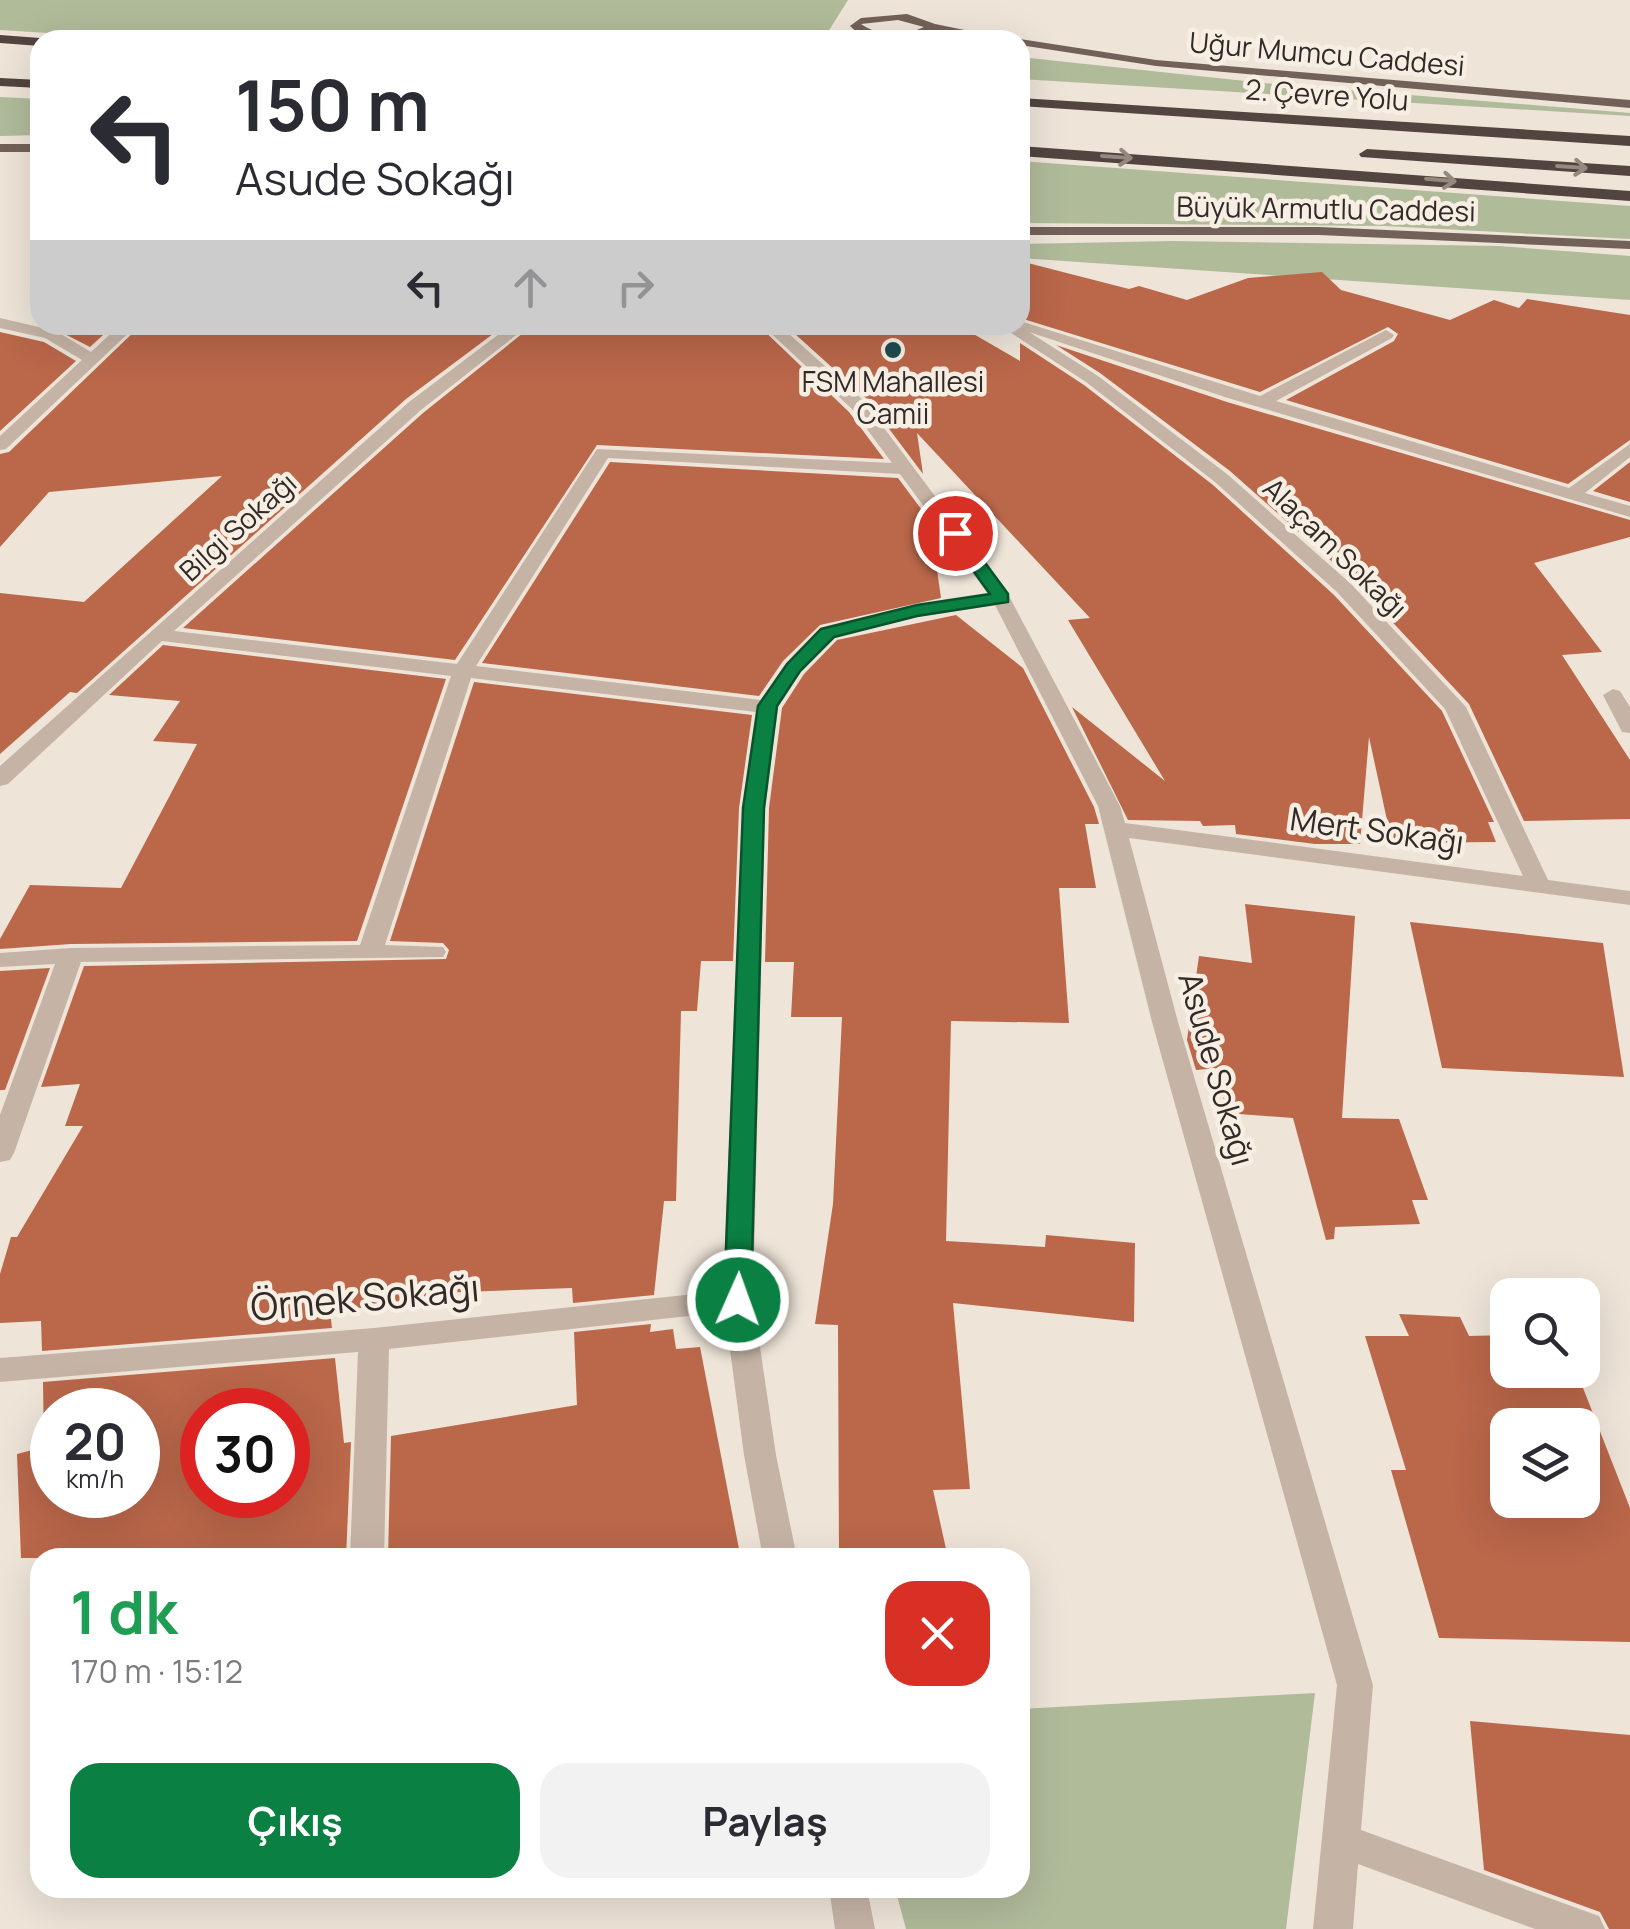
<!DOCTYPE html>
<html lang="tr">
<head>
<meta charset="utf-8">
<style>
  :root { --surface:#fff; --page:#f2f2f3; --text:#2b2b33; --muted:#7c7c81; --accent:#0b8043 }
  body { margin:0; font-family:Manrope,sans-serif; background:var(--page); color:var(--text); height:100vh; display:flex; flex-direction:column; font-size:38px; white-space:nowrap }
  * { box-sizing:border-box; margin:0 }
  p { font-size:32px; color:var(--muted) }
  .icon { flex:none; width:55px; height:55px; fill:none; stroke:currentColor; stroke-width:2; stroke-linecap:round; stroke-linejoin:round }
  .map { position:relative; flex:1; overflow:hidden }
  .drawer { position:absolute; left:30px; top:1548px; width:1000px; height:350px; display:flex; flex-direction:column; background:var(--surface); border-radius:30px; box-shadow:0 10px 40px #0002 }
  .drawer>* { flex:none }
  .hud { position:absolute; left:30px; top:30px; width:1000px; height:305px; border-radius:30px; box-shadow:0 10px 40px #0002; background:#fff; color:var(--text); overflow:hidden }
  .tools { position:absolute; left:1490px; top:1278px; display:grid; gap:20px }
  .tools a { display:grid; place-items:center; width:110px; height:110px; border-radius:20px; background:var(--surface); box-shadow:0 10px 40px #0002; font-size:50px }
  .speed { position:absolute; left:30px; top:1388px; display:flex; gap:20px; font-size:50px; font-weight:700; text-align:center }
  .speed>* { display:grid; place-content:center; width:130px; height:130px; border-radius:50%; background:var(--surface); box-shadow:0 10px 40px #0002; line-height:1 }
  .speed small { font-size:25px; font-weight:400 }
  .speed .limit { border:15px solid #d22; background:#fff; color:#111 }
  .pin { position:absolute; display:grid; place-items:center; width:85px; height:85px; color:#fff; margin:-42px; border:5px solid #fff; border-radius:50%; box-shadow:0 2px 10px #0007 }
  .me { position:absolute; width:110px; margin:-55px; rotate:2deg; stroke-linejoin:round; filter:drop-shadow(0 0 8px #0008) }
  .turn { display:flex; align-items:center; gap:35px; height:210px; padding:0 40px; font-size:45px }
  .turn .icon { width:130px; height:130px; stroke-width:2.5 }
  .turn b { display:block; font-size:70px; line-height:85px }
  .lanes { display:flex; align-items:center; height:95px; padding:0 40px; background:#0003; justify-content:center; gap:50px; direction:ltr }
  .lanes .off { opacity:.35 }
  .round { display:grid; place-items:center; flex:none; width:105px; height:105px; border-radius:30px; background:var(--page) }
  .headline { display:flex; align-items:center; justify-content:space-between; height:170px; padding:0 40px }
  h1 { font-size:60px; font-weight:700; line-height:75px; color:#1e9e55 }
  .action { display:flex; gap:20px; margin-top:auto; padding:20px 40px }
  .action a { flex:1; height:115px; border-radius:30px; background:var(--accent); color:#fff; font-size:40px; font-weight:700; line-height:115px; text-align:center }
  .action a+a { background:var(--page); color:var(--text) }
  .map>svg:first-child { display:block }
  .green { fill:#b0bb9a }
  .building { fill:#ba674a; fill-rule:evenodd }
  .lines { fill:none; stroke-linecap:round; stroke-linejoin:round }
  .minor { fill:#c5b4a6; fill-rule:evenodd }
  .major { fill:#726158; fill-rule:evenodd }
  .highway { fill:#52443e; fill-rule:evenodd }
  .oneway { stroke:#948880 }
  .route { fill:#0b8043; stroke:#07532c; stroke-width:2.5 }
  .poi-dot { fill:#204b4f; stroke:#f7eee4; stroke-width:4 }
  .labels { text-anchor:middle; stroke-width:9; stroke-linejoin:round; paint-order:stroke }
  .far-street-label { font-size:28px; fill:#312a26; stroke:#f7eee4 }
  .far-poi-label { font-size:28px; fill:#312a26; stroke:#f7eee4 }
  .street-label { font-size:32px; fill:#312a26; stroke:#f7eee4 }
  .near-street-label { font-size:38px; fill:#312a26; stroke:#f7eee4 }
</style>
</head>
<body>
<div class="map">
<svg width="1630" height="1929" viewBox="0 0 1630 1929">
  <rect width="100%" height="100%" fill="#eee4d8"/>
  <!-- green -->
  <path class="green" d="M 0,0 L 848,0 L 823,40 L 160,40 L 0,30 Z
    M 1020,57 L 1264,83 L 1630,113 L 1630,116 L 1020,79 Z
    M 0,97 L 40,99 L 40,135 L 0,136 Z
    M 1020,161 L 1630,206 L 1630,239 L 1385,226 L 1020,223 Z
    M 1173,241 L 1499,246 L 1630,256 L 1630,300 L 1020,258 L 1020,244 Z
    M 1315,1693 L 1286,1929 L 906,1929 L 895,1888 L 1020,1888 L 1020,1709 Z"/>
  <!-- building -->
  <path class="building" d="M 1020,261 L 1129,289 L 1139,286 L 1187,300 L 1248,278 L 1322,272 L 1341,290 L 1450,320 L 1494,300 L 1519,308 L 1527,299 L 1630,315 L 1630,440 L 1568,484 L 1286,400 L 1394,341 L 1398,334 L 1388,327 L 1260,392 L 1020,318 Z
    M 47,325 L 114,325 L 90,347 Z
    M 141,325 L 505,325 L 406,399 L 77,693 L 70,692 L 0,754 L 0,593 L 84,602 L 222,476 L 49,492 L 0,547 L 0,454 L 9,452 Z
    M 533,325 L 758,325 L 849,412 L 884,459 L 597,445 L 455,660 L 183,628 L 423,413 Z
    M 785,325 L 958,325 L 1020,361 L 1020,343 L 1084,385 L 1213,485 L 1334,595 L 1442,711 L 1494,822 L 1488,822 L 1496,842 L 1392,843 L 1369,737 L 1360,844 L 1315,844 L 1236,834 L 1235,825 L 1203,826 L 1200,821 L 1128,820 L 1072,707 L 1165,781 L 1068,620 L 1090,618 L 917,433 L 923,474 L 866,398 Z
    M 0,332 L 44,342 L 76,361 L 0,431 Z
    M 1056,345 L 1227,402 L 1630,520 L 1630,537 L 1534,563 L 1602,652 L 1562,655 L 1630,760 L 1630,819 L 1524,821 L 1469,704 L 1354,581 L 1230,471 L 1100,373 Z
    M 610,462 L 898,478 L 930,521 L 941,598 L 820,625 L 783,661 L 759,696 L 482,663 Z
    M 1630,462 L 1630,502 L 1593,491 Z
    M 956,615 L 1023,668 L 1094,807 L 1099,824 L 1085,824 L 1096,888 L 1059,888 L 1069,1023 L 951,1021 L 946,1241 L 1045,1247 L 1046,1235 L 1135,1243 L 1134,1322 L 953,1303 L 970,1489 L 933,1490 L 948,1558 L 839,1558 L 838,1325 L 815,1324 L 833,1204 L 842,1017 L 791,1017 L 794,962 L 765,962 L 769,808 L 782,708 L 804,674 L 837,640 Z
    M 163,645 L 446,679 L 357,941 L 71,944 L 0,949 L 0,939 L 30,885 L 121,888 L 197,744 L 153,741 L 180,701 L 109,695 Z
    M 474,682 L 752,715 L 739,808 L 733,961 L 701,961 L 697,1011 L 681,1011 L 676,1201 L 664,1201 L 654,1295 L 573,1303 L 572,1288 L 436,1293 L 433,1301 L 330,1311 L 332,1328 L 42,1351 L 41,1321 L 0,1323 L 0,1274 L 11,1237 L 17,1237 L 83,1126 L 65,1126 L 80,1084 L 41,1087 L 84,966 L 446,959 L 449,950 L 443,943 L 390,941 Z
    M 1245,904 L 1355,916 L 1342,1118 L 1399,1119 L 1428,1200 L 1412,1200 L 1420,1224 L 1335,1227 L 1334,1239 L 1326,1240 L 1293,1118 L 1226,1113 L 1219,1068 L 1196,1070 L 1187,1040 L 1199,956 L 1252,963 Z
    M 1410,922 L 1603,943 L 1624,1077 L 1442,1068 Z
    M 50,968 L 5,1090 L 0,1090 L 0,971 Z
    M 1399,1314 L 1460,1317 L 1469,1336 L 1508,1335 L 1508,1370 L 1576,1370 L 1630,1508 L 1630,1642 L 1439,1638 L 1391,1470 L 1406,1470 L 1365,1336 L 1409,1336 ZM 1508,1425 L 1582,1425 L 1582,1500 L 1508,1500 Z
    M 651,1324 L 650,1332 L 673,1329 L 676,1349 L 700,1347 L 739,1549 L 708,1553 L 709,1558 L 388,1558 L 391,1436 L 577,1405 L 574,1332 Z
    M 335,1358 L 344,1443 L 351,1442 L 346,1558 L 21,1558 L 17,1454 L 44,1447 L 43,1382 ZM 52,1410 L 138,1410 L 138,1495 L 52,1495 ZM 202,1410 L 288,1410 L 288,1495 L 202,1495 Z
    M 1470,1721 L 1630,1735 L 1630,1929 L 1609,1929 L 1600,1912 L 1484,1870 Z"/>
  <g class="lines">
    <!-- minor -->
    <path class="minor" d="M 0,318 L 56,331 L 91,352 L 120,325 L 137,325 L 6,449 L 0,450 L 0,436 L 82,360 L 45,338 L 0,328 Z
      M 1020,321 L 1260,396 L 1386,330 L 1394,335 L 1392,338 L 1276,401 L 1569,488 L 1630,444 L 1630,457 L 1585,493 L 1630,506 L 1630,517 L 1228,398 L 1029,332 L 1098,376 L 1227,474 L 1351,584 L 1466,707 L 1548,880 L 1630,891 L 1630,905 L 1129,838 L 1178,1022 L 1373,1685 L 1361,1830 L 1599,1916 L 1605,1929 L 1535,1929 L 1358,1864 L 1353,1929 L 1313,1929 L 1337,1685 L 1152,1022 L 1098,806 L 995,605 L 917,617 L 835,637 L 801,672 L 778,707 L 765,808 L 753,1300 L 776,1455 L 797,1558 L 763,1558 L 744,1455 L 725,1312 L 389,1349 L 384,1558 L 350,1558 L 358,1352 L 0,1382 L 0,1358 L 374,1328 L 723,1291 L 743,808 L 756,712 L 471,678 L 385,945 L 443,947 L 446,952 L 443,957 L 81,962 L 14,1153 L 10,1160 L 0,1162 L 0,1115 L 55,964 L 0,967 L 0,953 L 71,948 L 360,945 L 451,676 L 162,641 L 8,784 L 0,786 L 0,766 L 409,402 L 511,325 L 529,325 L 421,410 L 174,631 L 457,664 L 597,449 L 892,463 L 852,409 L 762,325 L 779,325 L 864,401 L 1008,594 L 1120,806 L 1125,823 L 1523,876 L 1445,709 L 1337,592 L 1215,482 L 1086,382 L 999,325 L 1020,325 ZM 608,458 L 900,474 L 988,594 L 917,605 L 821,629 L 786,664 L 761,700 L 476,666 Z
      M 1613,689 L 1620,691 L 1630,707 L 1630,733 L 1622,732 L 1603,695 Z
      M 829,1888 L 867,1888 L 875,1929 L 835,1929 Z"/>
    <!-- major -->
    <path class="major" d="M 907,14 L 935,24 L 1014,40 L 934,31 L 906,40 L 880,40 L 859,34 L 850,26 L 861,18 ZM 898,20 L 924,27 C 903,37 880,37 861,24 Z
      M 1020,39 L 1156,60 L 1630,100 L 1630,108 L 1156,66 L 1020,45 L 1020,40 L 1016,40 Z
      M 0,144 L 40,144 L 40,152 L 0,152 Z
      M 1020,227 L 1319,227 L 1630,241 L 1630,249 L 1319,235 L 1020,235 Z"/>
    <!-- highway -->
    <path class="highway" d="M 0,35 L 40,38 L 45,40 L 40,40 L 40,46 L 0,43 Z
      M 0,78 L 40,80 L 40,88 L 0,86 Z
      M 1020,98 L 1630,136 L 1630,146 L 1020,106 Z
      M 1020,146 L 1630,191 L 1630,201 L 1020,156 Z
      M 1367,149 L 1630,166 L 1630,176 L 1361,157 L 1359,154 Z"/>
  </g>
  <!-- one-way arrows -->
  <defs><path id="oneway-shaft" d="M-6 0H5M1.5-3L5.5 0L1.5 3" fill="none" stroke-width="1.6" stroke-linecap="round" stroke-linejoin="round" transform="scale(2.5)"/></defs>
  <g class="oneway">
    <use href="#oneway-shaft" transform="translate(1117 157) rotate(4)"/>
    <use href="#oneway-shaft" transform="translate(1572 167) rotate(4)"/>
    <use href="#oneway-shaft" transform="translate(1441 180) rotate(5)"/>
  </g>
  <!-- route -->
  <path class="route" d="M 955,528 L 961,530 L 1008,594 L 1008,602 L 917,616 L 834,637 L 800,671 L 777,706 L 764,808 L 751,1300 L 747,1307 L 728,1307 L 724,1300 L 743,808 L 758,706 L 787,664 L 821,629 L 917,605 L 990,594 L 946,533 Z"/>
  <!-- markers -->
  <circle class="poi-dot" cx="893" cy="350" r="10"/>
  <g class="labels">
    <!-- far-street labels -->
    <g class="far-street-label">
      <text transform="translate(1327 54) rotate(5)" y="10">Uğur Mumcu Caddesi</text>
      <text transform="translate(1327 95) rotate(4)" y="10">2. Çevre Yolu</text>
      <text transform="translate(1326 209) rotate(1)" y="10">Büyük Armutlu Caddesi</text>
      <text transform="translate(238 527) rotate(-42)" y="10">Bilgi Sokağı</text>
      <text transform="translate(1335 548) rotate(44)" y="10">Alaçam Sokağı</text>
    </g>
    <!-- far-poi labels -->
    <g class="far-poi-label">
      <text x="893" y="392">FSM Mahallesi<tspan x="893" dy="32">Camii</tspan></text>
    </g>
    <!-- street labels -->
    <g class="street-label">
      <text transform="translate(1377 831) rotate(8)" y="11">Mert Sokağı</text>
      <text transform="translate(1216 1069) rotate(74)" y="11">Asude Sokağı</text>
    </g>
    <!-- near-street labels -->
    <g class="near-street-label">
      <text transform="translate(365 1298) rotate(-5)" y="13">Örnek Sokağı</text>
    </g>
  </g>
</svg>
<div class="tools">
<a><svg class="icon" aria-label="search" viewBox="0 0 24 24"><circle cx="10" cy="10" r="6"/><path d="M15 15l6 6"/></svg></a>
<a><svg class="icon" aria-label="layers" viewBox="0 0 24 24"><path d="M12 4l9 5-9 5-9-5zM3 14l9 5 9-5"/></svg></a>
</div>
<div class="speed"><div>20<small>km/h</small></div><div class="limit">30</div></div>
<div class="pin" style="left:955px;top:533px;background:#d93025"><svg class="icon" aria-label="arrive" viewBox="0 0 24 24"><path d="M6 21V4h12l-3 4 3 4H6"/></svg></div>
<svg class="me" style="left:738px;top:1300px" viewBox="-20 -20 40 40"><circle r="17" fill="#0b8043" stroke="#fff" stroke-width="3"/><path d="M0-11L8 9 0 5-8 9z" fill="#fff"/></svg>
<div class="hud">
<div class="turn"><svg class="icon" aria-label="left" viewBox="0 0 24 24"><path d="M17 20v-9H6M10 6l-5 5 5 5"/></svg><div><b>150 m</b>Asude Sokağı</div></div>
<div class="lanes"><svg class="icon" aria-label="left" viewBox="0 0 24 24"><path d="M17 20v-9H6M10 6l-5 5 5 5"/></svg><svg class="icon off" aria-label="ahead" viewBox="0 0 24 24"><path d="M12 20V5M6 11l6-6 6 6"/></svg><svg class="icon off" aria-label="right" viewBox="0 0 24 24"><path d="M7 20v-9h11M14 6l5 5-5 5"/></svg></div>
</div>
<section class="drawer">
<div class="headline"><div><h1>1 dk</h1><p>170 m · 15:12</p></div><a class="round" style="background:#d93025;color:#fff"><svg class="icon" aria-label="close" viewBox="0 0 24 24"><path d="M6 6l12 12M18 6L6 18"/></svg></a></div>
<div class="action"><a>Çıkış</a><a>Paylaş</a></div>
</section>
</div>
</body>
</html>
